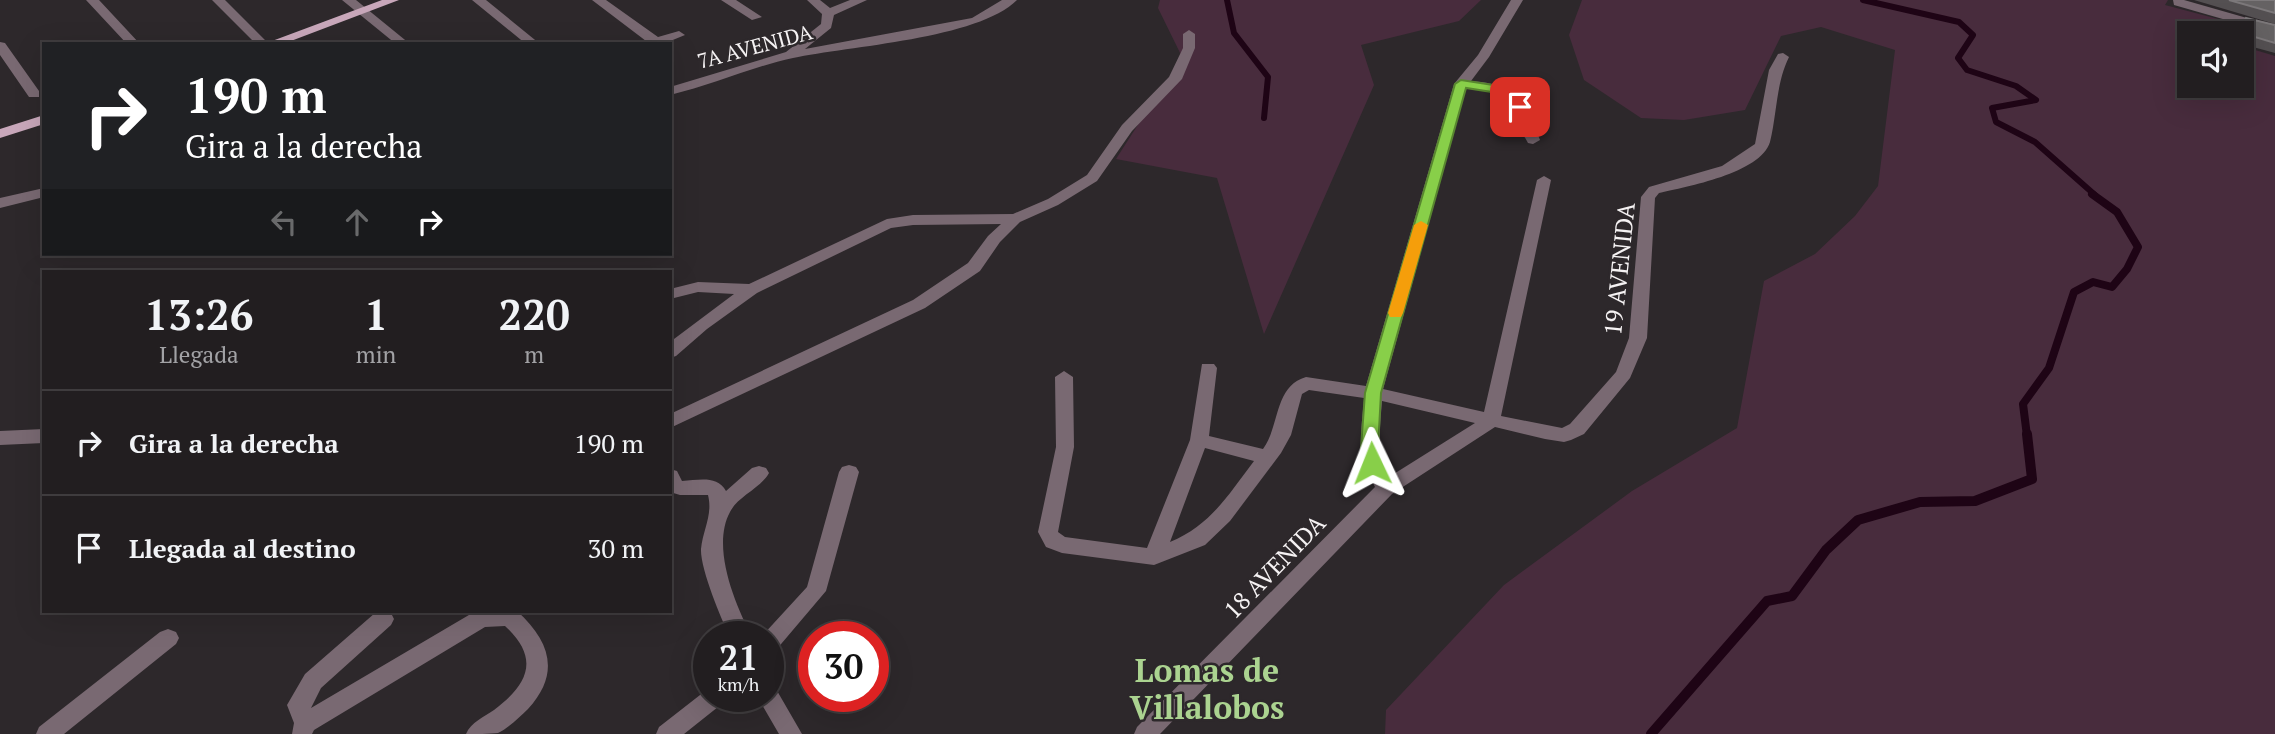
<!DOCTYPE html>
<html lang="es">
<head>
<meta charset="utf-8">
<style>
  :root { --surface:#221e20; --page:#2a2729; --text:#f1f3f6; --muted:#a2a2a5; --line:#3f3c3e }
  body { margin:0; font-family:"PT Serif",serif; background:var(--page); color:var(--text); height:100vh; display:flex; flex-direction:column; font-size:26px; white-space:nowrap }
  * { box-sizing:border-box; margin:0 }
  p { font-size:23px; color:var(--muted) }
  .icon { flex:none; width:38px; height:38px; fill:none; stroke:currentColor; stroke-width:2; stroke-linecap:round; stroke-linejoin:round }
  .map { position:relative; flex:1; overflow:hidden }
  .details { position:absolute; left:42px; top:270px; width:630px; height:343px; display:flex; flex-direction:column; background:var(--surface); border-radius:0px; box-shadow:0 7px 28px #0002,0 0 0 2px var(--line) }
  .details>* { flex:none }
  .top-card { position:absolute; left:42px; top:42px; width:630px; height:214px; border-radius:0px; box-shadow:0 7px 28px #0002,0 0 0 2px var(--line); background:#202124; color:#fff; overflow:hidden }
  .tools { position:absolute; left:2177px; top:21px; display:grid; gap:14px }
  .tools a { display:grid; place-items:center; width:77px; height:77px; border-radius:0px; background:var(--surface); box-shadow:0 7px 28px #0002,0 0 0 2px var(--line); font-size:35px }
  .speed { position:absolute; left:693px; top:621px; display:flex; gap:14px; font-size:35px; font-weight:700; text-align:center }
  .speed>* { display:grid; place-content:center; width:91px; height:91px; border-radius:50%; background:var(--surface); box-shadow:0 7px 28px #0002,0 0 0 2px var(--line); line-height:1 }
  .speed small { font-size:18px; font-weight:400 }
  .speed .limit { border:10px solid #d22; background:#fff; color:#111 }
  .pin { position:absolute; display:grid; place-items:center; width:60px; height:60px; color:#fff; margin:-30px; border-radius:14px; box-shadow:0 4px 10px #0006 }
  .me { position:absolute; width:77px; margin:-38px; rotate:358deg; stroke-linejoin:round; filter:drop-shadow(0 0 5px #0008) }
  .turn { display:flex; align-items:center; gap:24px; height:147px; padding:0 28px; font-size:32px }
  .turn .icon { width:91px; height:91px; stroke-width:2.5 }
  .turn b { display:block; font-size:49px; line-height:60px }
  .lanes { display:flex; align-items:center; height:66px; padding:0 28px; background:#0003; justify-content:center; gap:35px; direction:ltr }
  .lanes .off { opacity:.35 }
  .eta { display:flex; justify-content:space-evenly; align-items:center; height:119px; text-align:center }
  .eta b { font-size:42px; font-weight:600; line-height:49px }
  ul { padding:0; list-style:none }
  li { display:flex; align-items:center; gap:21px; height:105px; padding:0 28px; border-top:2px solid var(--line) }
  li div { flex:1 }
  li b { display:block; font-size:26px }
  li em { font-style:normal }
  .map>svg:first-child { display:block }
  .green { fill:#482c3d }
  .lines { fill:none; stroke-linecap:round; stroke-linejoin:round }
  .stream-far2 { stroke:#1e0415; stroke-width:6 }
  .stream-far1 { stroke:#1e0415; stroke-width:8 }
  .stream { stroke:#1e0415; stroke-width:10 }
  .minor { fill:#796972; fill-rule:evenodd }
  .major { fill:#c8a7ba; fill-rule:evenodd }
  .wall { fill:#545052 }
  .building { fill:#656263; stroke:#7c787a; stroke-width:2 }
  .route { fill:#88cf49; stroke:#58872f; stroke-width:2 }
  .slow { fill:#f59e0b }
  .labels { text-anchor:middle; stroke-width:5; stroke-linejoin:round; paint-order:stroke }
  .far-street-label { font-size:21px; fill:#f5f2f3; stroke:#2d282b }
  .street-label { font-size:24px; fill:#f5f2f3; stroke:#2d282b }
  .near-neighbourhood-label { font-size:32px; font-weight:bold; fill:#abd390; stroke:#2d282b }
</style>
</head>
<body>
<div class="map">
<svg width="2275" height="734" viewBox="0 0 2275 734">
  <rect width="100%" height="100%" fill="#2d282b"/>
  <!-- green -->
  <path class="green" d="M 1160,0 L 1481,0 L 1459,21 L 1361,45 L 1374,85 L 1264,334 L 1217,178 L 1116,159 L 1150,106 L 1184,61 L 1158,8 Z
    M 1582,0 L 2168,0 L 2165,5 L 2237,24 L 2233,33 L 2189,33 L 2189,86 L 2242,86 L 2242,46 L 2275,56 L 2275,734 L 1385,734 L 1386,710 L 1504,585 L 1632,491 L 1737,428 L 1764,281 L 1815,254 L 1855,216 L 1878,186 L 1895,50 L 1821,27 L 1781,36 L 1745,110 L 1684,120 L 1641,118 L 1584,80 L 1569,35 Z"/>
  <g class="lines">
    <!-- stream-far2 -->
    <path class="stream-far2" d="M 1227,0 L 1234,33 L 1268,77 L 1264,118
      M 1863,0 L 1959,22 L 1973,35 L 1958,58 L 1967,70 L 2016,86 L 2036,100 L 1992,108 L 1996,122 L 2035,142 L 2095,195"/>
    <!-- stream-far1 -->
    <path class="stream-far1" d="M 2027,436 L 2023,404 L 2049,368 L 2074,292 L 2093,282 L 2112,287 L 2127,269 L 2138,247 L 2117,212 L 2092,194"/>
    <!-- stream -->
    <path class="stream" d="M 1651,734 L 1767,601 L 1792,596 L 1826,550 L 1858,520 L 1920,502 L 1975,501 L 2032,479 L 2027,434"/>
    <!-- minor -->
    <path class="minor" d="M 86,0 L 99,0 L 140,44 L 127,44 Z
      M 212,0 L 225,0 L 269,44 L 256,44 Z
      M 342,0 L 356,0 L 410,44 L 396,44 Z
      M 472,0 L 486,0 L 540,44 L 526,44 Z
      M 592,0 L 606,0 L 658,37 L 679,31 L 685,35 L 663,44 L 642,44 L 646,41 Z
      M 721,0 L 736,0 L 762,17 L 752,20 Z
      M 807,0 L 820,0 L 830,8 L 850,0 L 867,0 L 834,15 L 831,28 L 805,49 L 972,18 L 1002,0 L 1017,0 C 978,39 849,46 793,58 C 751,67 712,85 670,95 L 670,87 L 786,52 L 821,24 L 822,14 Z
      M 1511,0 L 1523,0 L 1489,57 L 1471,81 C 1515,84 1525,101 1540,140 L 1533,144 L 1528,143 C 1508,108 1514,92 1466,88 L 1383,389 L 1484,412 L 1537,180 L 1544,176 L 1551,180 L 1501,416 L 1562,428 L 1570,424 L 1616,372 L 1629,338 L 1641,197 L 1649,187 L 1722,166 L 1755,144 L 1769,70 L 1778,54 L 1783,53 L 1789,57 C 1776,83 1777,114 1770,142 C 1761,173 1686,187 1659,193 L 1655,198 L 1647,338 L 1630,378 L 1584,434 L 1571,440 L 1564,442 L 1545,439 L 1495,427 L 1392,494 L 1160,734 L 1134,734 L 1137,727 L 1375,487 C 1356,451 1361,437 1364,398 L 1309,390 L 1302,394 L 1291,435 L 1281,453 L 1230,521 L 1205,545 L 1154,565 L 1062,553 L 1046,547 L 1038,532 L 1056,447 L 1055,377 L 1064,371 L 1073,377 L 1074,447 L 1058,532 L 1065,537 L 1147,548 L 1190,440 L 1202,364 L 1214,364 L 1217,368 L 1209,436 L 1263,449 C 1280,426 1274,386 1306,377 L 1366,386 L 1454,84 L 1478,55 ZM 1382,401 L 1475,423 L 1389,477 C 1376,453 1380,428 1382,401 ZM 1205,448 L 1254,461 C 1228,495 1211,525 1170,542 Z
      M 2173,0 L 2184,0 L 2275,26 L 2275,34 L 2174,5 Z
      M 1189,30 L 1195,34 L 1195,48 L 1182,79 L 1132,131 L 1097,181 L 1058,205 L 1020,222 L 1000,242 L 980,271 L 925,308 L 670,428 L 670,414 L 913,300 L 968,263 L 988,236 L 1001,224 L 913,225 L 891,228 L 757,293 L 707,329 L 676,356 L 670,358 L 670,342 L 734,294 L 698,292 L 670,299 L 670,289 L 698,282 L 749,284 L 887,219 L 913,215 L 1013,214 L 1048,199 L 1087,175 L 1122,125 L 1169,77 L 1183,48 L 1183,34 Z
      M 0,42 L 5,43 L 39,91 L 39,97 L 29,97 L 0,55 Z
      M 44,188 L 44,197 L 0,208 L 0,198 Z
      M 44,429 L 44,443 L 0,445 L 0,431 Z
      M 849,465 L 856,467 L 859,472 L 826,591 L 776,650 L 768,653 L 768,637 L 761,637 L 807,587 L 839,472 L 842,467 Z
      M 759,466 L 766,468 L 769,473 C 760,489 738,496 730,512 C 711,547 735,604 752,637 L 730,637 C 721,619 700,568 701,549 C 703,529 713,515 708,495 L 680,495 L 670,492 L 670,469 L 677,471 L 682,481 C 699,480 717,475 726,491 L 752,468 Z
      M 381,611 L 391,613 L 394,619 L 391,625 L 321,688 L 311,708 L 474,612 L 517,611 C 550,641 561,673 528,709 C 520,717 508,728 498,733 C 490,734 475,734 466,734 C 471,722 484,717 494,710 C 529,684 540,658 505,626 L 485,627 L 314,730 L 312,734 L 292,734 L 294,723 L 287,705 L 305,674 L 375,613 Z
      M 168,629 L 176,632 L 179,638 L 176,644 L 64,734 L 36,734 L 39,727 L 160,632 Z
      M 768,686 L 776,689 L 802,734 L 779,734 L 757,696 L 768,696 Z
      M 709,688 L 709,696 L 726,696 L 723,703 L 684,734 L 656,734 L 659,727 Z"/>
    <!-- major -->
    <path class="major" d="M 382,0 L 399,0 L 283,44 L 264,44 Z
      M 44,115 L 44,124 L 0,138 L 0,129 Z"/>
  </g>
  <!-- wall -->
  <path class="wall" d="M 2194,0 L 2275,0 L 2275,24 Z
    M 2246,18 L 2275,25 L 2275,53 L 2242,44 L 2242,33 L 2237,33 Z"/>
  <!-- building -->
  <path class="building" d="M 2229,0 L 2275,0 L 2275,13 Z
    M 2246,18 L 2275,25 L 2275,43 L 2238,32 Z"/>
  <!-- route -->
  <path class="route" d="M 1461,80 L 1506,87 L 1527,107 L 1525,109 L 1516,109 L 1498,93 L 1466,88 L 1381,393 L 1378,448 L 1380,463 L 1378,468 L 1366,468 L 1361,448 L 1365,393 L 1455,84 Z"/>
  <!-- slow -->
  <path class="slow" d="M 1421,221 L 1428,225 L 1403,313 L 1401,317 L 1390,317 L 1388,313 L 1414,225 Z"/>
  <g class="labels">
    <!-- far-street labels -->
    <g class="far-street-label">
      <text transform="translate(755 47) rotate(-15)" y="7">7A AVENIDA</text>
    </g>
    <!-- street labels -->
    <g class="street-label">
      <text transform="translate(1620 269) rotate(-84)" y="8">19 AVENIDA</text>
      <text transform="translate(1275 567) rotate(-46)" y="8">18 AVENIDA</text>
    </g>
    <!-- near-neighbourhood labels -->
    <g class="near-neighbourhood-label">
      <text x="1207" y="682">Lomas de<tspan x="1207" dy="37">Villalobos</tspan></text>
    </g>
  </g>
</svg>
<div class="tools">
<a><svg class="icon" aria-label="sound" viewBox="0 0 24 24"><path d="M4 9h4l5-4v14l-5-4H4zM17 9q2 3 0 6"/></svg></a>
</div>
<div class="speed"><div>21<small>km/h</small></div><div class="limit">30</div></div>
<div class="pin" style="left:1520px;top:107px;background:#d93025"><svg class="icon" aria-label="arrive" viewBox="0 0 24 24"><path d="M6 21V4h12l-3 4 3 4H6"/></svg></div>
<svg class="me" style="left:1372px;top:463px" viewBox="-20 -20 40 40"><path d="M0-17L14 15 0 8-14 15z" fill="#88cf49" stroke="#fff" stroke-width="4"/></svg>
<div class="top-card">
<div class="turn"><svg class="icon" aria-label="right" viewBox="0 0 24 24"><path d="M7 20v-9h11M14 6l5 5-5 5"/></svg><div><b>190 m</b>Gira a la derecha</div></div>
<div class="lanes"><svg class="icon off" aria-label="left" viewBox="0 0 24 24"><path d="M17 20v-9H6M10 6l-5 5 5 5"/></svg><svg class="icon off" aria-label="ahead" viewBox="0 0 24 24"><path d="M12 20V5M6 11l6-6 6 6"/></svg><svg class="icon" aria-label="right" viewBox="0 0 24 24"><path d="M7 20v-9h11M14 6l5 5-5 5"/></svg></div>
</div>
<section class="details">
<div class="eta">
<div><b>13:26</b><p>Llegada</p></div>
<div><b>1</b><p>min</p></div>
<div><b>220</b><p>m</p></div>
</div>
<ul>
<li><svg class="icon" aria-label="right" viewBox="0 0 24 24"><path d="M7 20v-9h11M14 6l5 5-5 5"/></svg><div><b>Gira a la derecha</b></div><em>190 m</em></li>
<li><svg class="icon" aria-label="arrive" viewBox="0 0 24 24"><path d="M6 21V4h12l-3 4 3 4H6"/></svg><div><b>Llegada al destino</b></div><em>30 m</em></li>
</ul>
</section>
</div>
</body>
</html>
